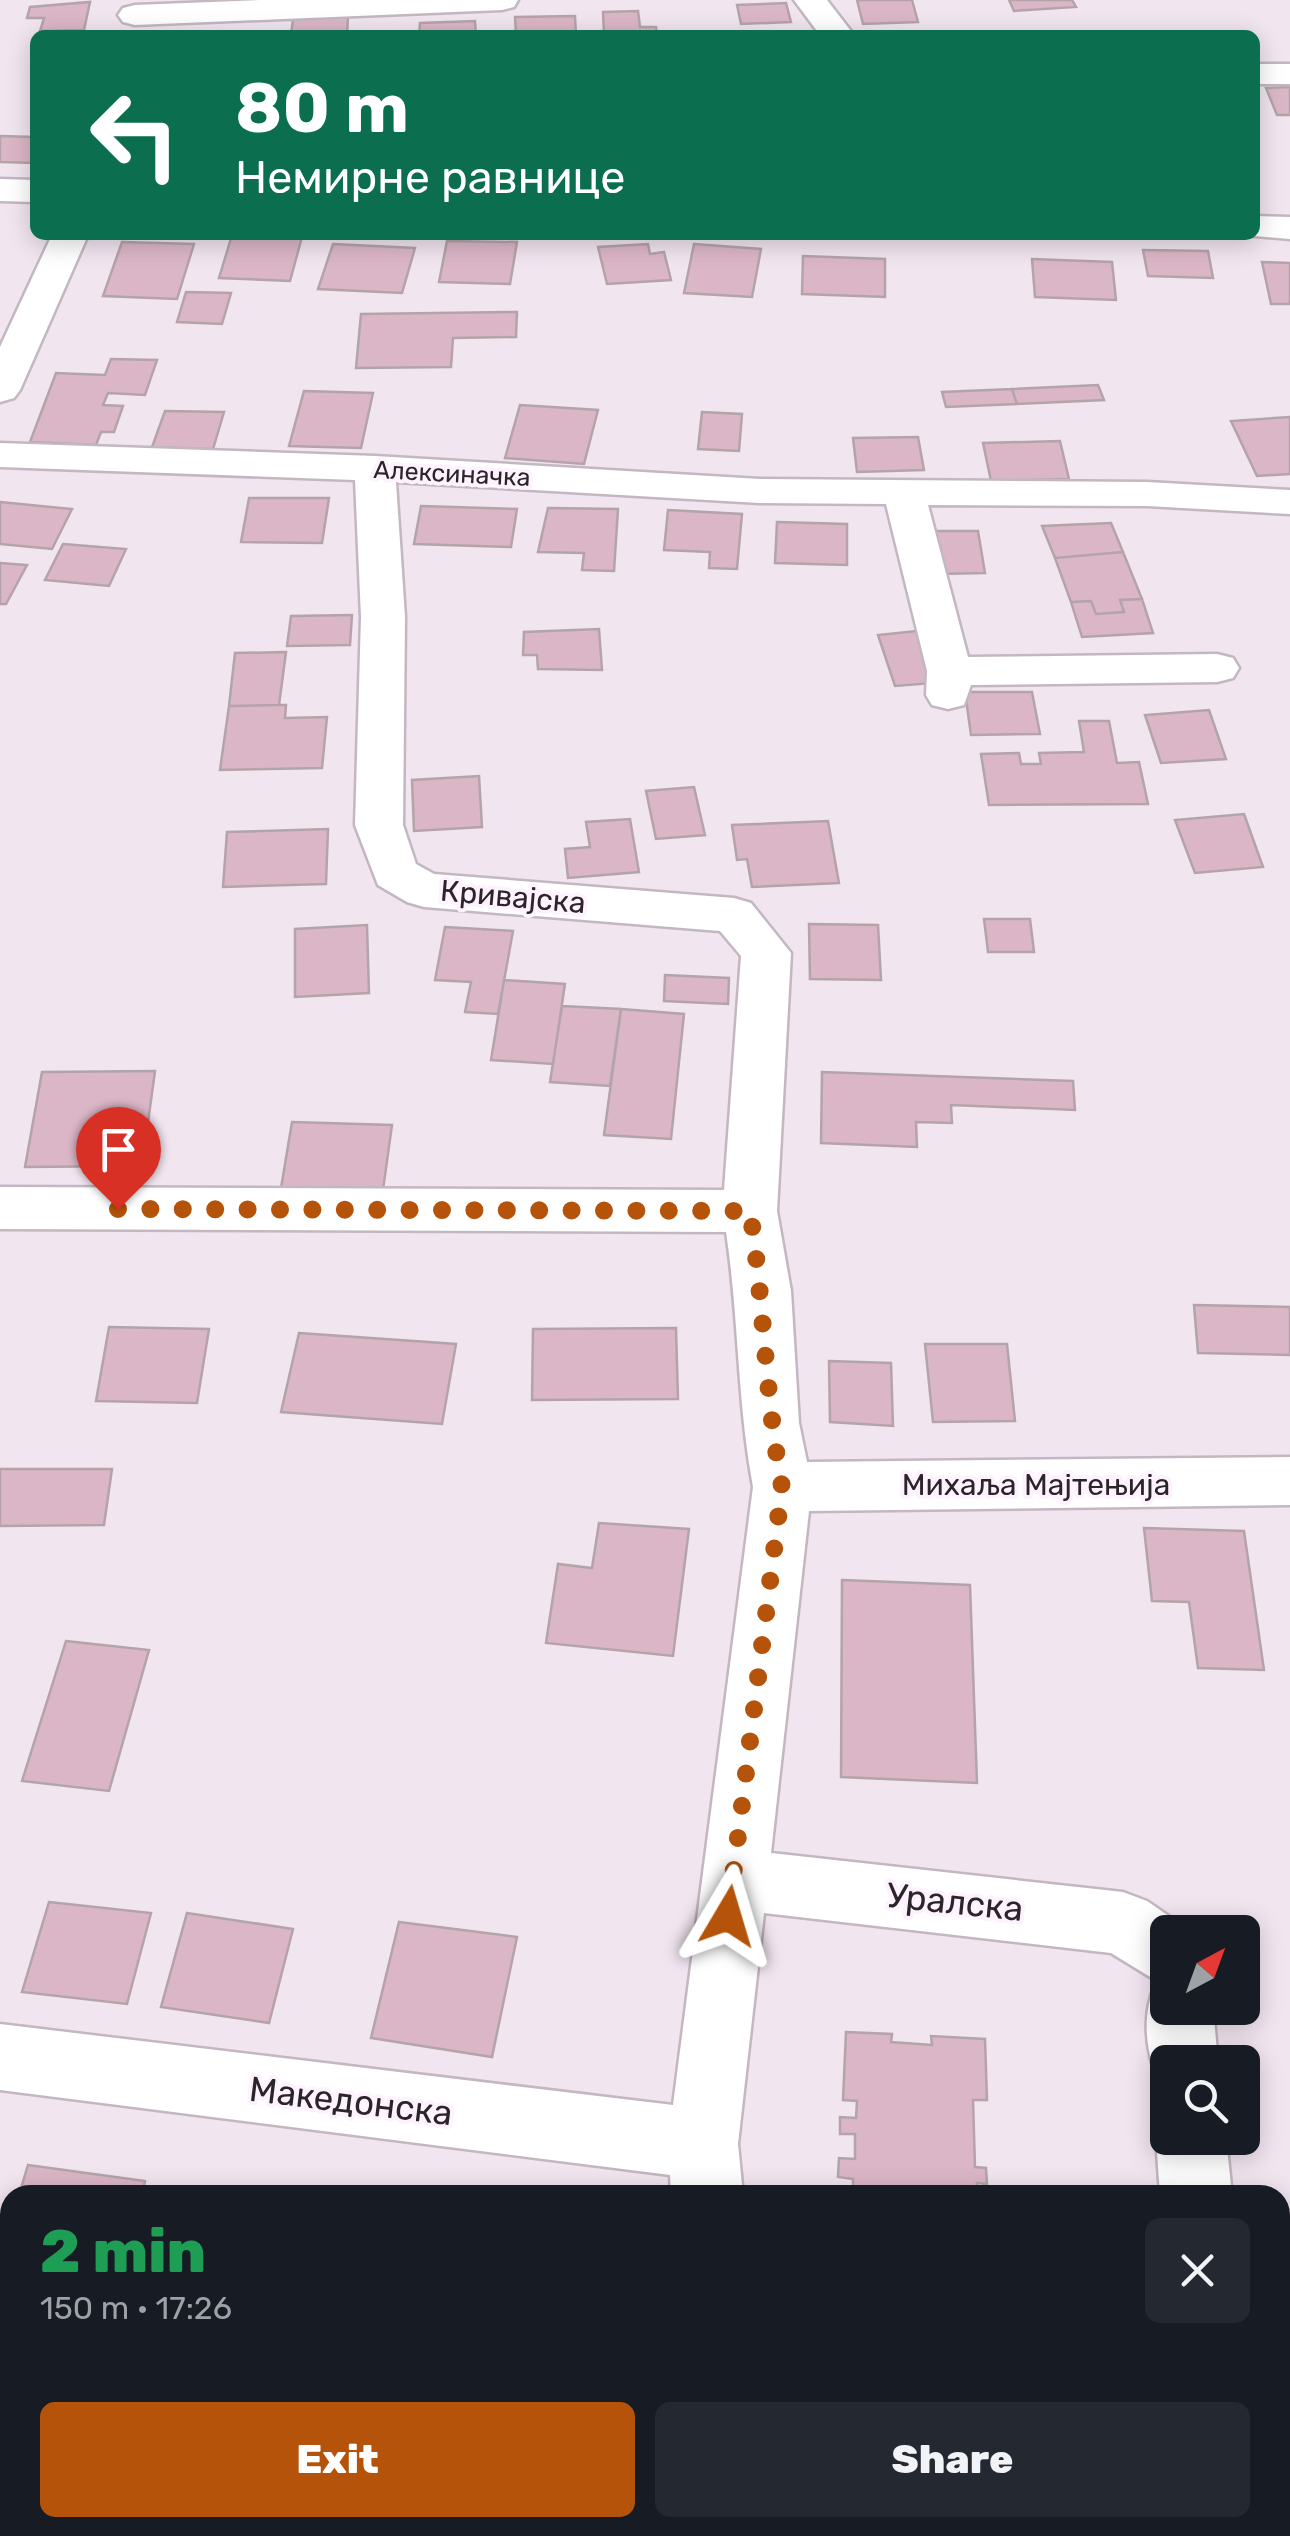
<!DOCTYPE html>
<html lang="en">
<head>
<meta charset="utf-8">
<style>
  :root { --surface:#171b24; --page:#242831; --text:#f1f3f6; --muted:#9ea1a6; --accent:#b45309 }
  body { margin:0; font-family:Rubik,sans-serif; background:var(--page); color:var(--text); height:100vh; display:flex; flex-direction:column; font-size:38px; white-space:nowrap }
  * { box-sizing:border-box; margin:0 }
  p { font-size:32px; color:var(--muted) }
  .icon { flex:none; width:55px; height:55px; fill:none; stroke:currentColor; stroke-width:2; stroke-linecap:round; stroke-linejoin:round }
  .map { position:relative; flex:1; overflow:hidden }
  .details { position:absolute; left:0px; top:2185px; width:1290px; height:352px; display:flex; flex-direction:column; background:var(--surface); border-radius:30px 30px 0 0; box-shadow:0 5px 25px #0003 }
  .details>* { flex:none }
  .top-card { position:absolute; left:30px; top:30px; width:1230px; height:210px; border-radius:15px; box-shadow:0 5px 25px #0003; background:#0b6e4f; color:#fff; overflow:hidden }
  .needle { width:65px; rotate:41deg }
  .buttons { position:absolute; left:1150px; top:1915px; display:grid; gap:20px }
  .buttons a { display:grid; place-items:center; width:110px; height:110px; border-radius:15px; background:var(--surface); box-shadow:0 5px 25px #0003; font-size:50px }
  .pin { position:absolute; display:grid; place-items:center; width:85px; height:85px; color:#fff; margin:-102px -42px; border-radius:50% 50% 50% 0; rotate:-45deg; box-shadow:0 0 10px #0007 }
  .pin .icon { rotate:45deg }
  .me { position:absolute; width:110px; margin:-55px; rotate:7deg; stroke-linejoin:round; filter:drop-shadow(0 0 8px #0008) }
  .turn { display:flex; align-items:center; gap:35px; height:210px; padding:0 40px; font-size:45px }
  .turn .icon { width:130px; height:130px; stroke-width:2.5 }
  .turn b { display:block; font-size:70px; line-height:85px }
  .round { display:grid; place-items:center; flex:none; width:105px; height:105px; border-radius:15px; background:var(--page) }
  .head { display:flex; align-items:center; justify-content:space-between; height:170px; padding:0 40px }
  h1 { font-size:60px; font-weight:800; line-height:75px; color:#1e9e55 }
  .button { display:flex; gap:20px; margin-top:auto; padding:20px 40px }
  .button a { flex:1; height:115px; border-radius:15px; background:var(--accent); color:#fff; font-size:40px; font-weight:800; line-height:115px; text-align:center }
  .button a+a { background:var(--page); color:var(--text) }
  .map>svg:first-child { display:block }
  .building { fill:#dbb6c6; stroke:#b4a4aa; stroke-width:2.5 }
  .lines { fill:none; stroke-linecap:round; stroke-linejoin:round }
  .minor-casing { stroke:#c3b7c2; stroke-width:5 }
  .minor { fill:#fff; fill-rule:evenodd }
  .route { stroke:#b45309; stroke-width:18; stroke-dasharray:0 32.4 }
  .labels { text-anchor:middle; stroke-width:8; stroke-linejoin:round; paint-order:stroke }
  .far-street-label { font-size:25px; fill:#292529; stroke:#fef2fe }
  .street-label { font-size:30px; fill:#292529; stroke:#fef2fe }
  .near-street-label { font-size:35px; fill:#292529; stroke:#fef2fe }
</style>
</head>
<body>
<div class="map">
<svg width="1290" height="2536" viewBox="0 0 1290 2536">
  <rect width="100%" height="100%" fill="#f1e5f0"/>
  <!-- building -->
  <path class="building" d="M 857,0 L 912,0 L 918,22 L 863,24 Z
    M 1009,0 L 1072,0 L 1076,7 L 1014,11 Z
    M 90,2 L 84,30 L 40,31 L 44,18 L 27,18 L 30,7 Z
    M 786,3 L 791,22 L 741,24 L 737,5 Z
    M 638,11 L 640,27 L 656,27 L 657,35 L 604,35 L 603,12 Z
    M 575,16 L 576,35 L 516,35 L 515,17 Z
    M 348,17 L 347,35 L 291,35 L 293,19 Z
    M 475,21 L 476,35 L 419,35 L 420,23 Z
    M 1290,87 L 1290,115 L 1277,115 L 1266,88 Z
    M 0,136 L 35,137 L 35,163 L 0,162 Z
    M 232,235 L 302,237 L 290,281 L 219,278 Z
    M 447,241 L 517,242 L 510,284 L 439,282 Z
    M 122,242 L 194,244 L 177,299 L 103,296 Z
    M 333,244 L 415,248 L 402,293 L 318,289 Z
    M 648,244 L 650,254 L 664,252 L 671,280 L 607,284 L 598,247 Z
    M 694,244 L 761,249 L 752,297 L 684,293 Z
    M 1143,250 L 1208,251 L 1213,278 L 1148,276 Z
    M 803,256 L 885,259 L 885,297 L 802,294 Z
    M 1032,259 L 1112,262 L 1116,300 L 1035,297 Z
    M 1262,262 L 1290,263 L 1290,304 L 1271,304 Z
    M 186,292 L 231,293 L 222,324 L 177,322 Z
    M 517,312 L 516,337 L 453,338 L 451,367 L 356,368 L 361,314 Z
    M 111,359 L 157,360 L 145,395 L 108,393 L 103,405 L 123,406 L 114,432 L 101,432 L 96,445 L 30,442 L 56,373 L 105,375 Z
    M 1098,385 L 1104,400 L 1017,404 L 1012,389 Z
    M 1012,389 L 1017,404 L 946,407 L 942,392 Z
    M 304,391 L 373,393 L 361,448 L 289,446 Z
    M 520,405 L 598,410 L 584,464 L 505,458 Z
    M 165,411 L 224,412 L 213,449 L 152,447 Z
    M 702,412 L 742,414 L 739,451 L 698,449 Z
    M 1290,417 L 1290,474 L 1257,476 L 1231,421 Z
    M 918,437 L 924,470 L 857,472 L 853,438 Z
    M 1060,441 L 1069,479 L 991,481 L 983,443 Z
    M 249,498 L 329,498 L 322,543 L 241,542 Z
    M 0,502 L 72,509 L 52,549 L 0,544 Z
    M 421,506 L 517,509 L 511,547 L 414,544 Z
    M 548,508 L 618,509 L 614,571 L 582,570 L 584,553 L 538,552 Z
    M 668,510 L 742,514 L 737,569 L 709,568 L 710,552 L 664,550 Z
    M 777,522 L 847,524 L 847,565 L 775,563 Z
    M 1111,523 L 1123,552 L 1055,558 L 1042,526 Z
    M 933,531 L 978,531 L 985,573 L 939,574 Z
    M 63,544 L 126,549 L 109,586 L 45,580 Z
    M 1123,552 L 1142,599 L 1120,600 L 1124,612 L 1096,614 L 1091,601 L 1071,602 L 1055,558 Z
    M 0,563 L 27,565 L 6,604 L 0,604 Z
    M 1142,599 L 1153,633 L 1082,637 L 1071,602 L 1091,601 L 1096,614 L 1124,612 L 1120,600 Z
    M 352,615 L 350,645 L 287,646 L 291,616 Z
    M 599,629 L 602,670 L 538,669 L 537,655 L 523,655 L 524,632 Z
    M 916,631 L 934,683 L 895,686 L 878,635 Z
    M 286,652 L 279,705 L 229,706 L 235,653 Z
    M 965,692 L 1032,692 L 1040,734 L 971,735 Z
    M 279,705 L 286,705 L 285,718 L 327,717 L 322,768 L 220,770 L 229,706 Z
    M 1209,710 L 1226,759 L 1161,763 L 1145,715 Z
    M 1079,721 L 1109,721 L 1117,763 L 1139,762 L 1148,804 L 989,805 L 981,754 L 1019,753 L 1021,764 L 1041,764 L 1039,753 L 1084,752 Z
    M 479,776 L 482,827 L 414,831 L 412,780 Z
    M 694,787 L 705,835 L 656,839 L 646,791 Z
    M 1244,814 L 1263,867 L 1195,873 L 1175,820 Z
    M 630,819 L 639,872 L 568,878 L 565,849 L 590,847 L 586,822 Z
    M 828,821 L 839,883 L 752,887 L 747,859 L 737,860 L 732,825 Z
    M 328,829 L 326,884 L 223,887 L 227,832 Z
    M 984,919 L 1030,919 L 1034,952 L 988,952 Z
    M 809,924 L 878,925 L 881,980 L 810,979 Z
    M 367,925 L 369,993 L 295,997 L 295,929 Z
    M 445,927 L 513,931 L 498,1014 L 465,1012 L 471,982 L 435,980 Z
    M 665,975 L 729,978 L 728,1004 L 664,1001 Z
    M 504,980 L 565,984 L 553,1064 L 491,1060 Z
    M 562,1006 L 621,1009 L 610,1086 L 550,1082 Z
    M 621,1009 L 684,1014 L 671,1139 L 604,1135 Z
    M 155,1071 L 142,1166 L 25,1167 L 42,1072 Z
    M 822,1072 L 1073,1081 L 1075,1110 L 951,1105 L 952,1123 L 916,1122 L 917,1147 L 821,1143 Z
    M 292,1122 L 392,1125 L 382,1197 L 280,1194 Z
    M 1194,1305 L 1290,1307 L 1290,1355 L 1198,1353 Z
    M 109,1327 L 209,1329 L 197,1403 L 96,1401 Z
    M 676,1328 L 678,1399 L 532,1400 L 533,1329 Z
    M 299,1333 L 456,1344 L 442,1424 L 281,1412 Z
    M 925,1344 L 1007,1344 L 1015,1421 L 933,1422 Z
    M 829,1361 L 891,1363 L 893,1426 L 830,1422 Z
    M 0,1469 L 112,1469 L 104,1525 L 0,1526 Z
    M 599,1523 L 689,1529 L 673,1656 L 546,1643 L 558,1564 L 592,1568 Z
    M 1144,1528 L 1244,1531 L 1264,1670 L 1198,1668 L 1189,1602 L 1152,1601 Z
    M 842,1580 L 970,1585 L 977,1783 L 841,1777 Z
    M 66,1641 L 149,1650 L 109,1791 L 22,1781 Z
    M 49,1902 L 151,1913 L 127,2004 L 22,1992 Z
    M 187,1913 L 293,1929 L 269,2023 L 161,2007 Z
    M 399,1922 L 517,1937 L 492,2057 L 371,2038 Z
    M 846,2032 L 892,2034 L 891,2042 L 932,2045 L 931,2036 L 985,2039 L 987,2100 L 973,2100 L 975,2167 L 986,2168 L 987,2184 L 977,2183 L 977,2195 L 853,2195 L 853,2179 L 838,2177 L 839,2158 L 855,2159 L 855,2134 L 840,2134 L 840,2117 L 856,2118 L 857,2101 L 843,2100 Z
    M 28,2165 L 145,2181 L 142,2195 L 19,2195 Z
    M 10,2226 L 10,2298 L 0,2296 L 0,2260 Z
    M 3,2424 L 10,2425 L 10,2528 L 184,2528 L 182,2536 L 0,2536 Z
    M 821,2528 L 951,2528 L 951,2536 L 871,2536 Z"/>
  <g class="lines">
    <defs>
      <path id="minor" d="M 260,0 L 518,0 L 514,7 L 502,10 L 135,25 L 123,22 L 118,15 L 123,8 L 135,5 Z
        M 794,0 L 827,0 L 854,35 L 820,35 Z
        M 1255,64 L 1290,64 L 1290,84 L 1255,84 Z
        M 0,179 L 35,180 L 35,202 L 0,201 Z
        M 1255,216 L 1290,217 L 1290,239 L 1243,235 L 1255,235 Z
        M 52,235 L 88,235 L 20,390 L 14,398 L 0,402 L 0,347 Z
        M 0,443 L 375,456 L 760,479 L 1147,482 L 1290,490 L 1290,514 L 1147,506 L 928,505 L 968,657 L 1217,654 L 1233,658 L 1239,668 L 1233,678 L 1217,682 L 971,685 L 964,705 L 948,709 L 932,705 L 926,695 L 927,671 L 886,504 L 760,503 L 396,482 L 405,617 L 403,825 L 416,864 L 434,874 L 734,898 L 751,903 L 791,953 L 777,1211 L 791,1291 L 799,1423 L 807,1462 L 1290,1457 L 1290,1505 L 809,1511 L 771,1853 L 1123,1892 L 1147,1901 L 1192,1932 L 1168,1932 L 1168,2008 L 1213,2008 L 1218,2062 L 1168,2062 L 1168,2089 L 1160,2086 C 1146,2053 1141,2018 1155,1985 L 1160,1983 L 1111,1953 L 764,1913 L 738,2144 L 743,2195 L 671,2195 L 670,2175 L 0,2090 L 0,2024 L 673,2105 L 753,1487 C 737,1402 739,1317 726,1232 L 0,1229 L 0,1187 L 724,1190 L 741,956 L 720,931 L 424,907 L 407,902 L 378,885 L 355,825 L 361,617 L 355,480 L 0,467 Z
        M 1166,2113 L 1168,2138 L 1226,2138 L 1232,2195 L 1160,2195 L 1156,2138 Z
        M 681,2528 L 759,2528 L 758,2536 L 680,2536 Z"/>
    </defs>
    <!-- minor casing -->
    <use href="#minor" class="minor-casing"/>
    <!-- minor -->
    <use href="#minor" class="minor"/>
  </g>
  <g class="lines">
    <!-- route -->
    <path class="route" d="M 118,1209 L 750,1211 C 764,1303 765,1395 782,1487 L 728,1916"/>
  </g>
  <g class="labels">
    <!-- far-street labels -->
    <g class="far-street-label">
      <text transform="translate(452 473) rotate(3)" y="9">Алексиначка</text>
    </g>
    <!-- street labels -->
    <g class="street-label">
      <text transform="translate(513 897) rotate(5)" y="10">Кривајска</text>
      <text x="1036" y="1495">Михаља Мајтењија</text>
    </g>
    <!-- near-street labels -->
    <g class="near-street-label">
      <text transform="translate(955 1902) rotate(6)" y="12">Уралска</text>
      <text transform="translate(351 2101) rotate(7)" y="12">Македонска</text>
    </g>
  </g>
</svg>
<div class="buttons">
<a><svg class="needle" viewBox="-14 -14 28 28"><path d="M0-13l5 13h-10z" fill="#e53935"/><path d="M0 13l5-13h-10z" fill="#9ea1a6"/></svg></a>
<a><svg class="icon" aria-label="search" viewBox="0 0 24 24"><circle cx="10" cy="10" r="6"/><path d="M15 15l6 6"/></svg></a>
</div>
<div class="pin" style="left:118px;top:1209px;background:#d93025"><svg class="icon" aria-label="arrive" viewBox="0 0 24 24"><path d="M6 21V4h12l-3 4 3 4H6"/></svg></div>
<svg class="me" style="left:728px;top:1916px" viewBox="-20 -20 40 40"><path d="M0-17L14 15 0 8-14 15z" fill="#b45309" stroke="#fff" stroke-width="4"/></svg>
<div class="top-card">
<div class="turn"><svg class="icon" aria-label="left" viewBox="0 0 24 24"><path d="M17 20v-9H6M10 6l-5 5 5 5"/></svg><div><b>80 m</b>Немирне равнице</div></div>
</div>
<section class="details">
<div class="head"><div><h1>2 min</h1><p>150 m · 17:26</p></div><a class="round"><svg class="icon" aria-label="close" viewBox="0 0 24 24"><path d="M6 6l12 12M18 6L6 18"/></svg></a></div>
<div class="button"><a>Exit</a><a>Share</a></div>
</section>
</div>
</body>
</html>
